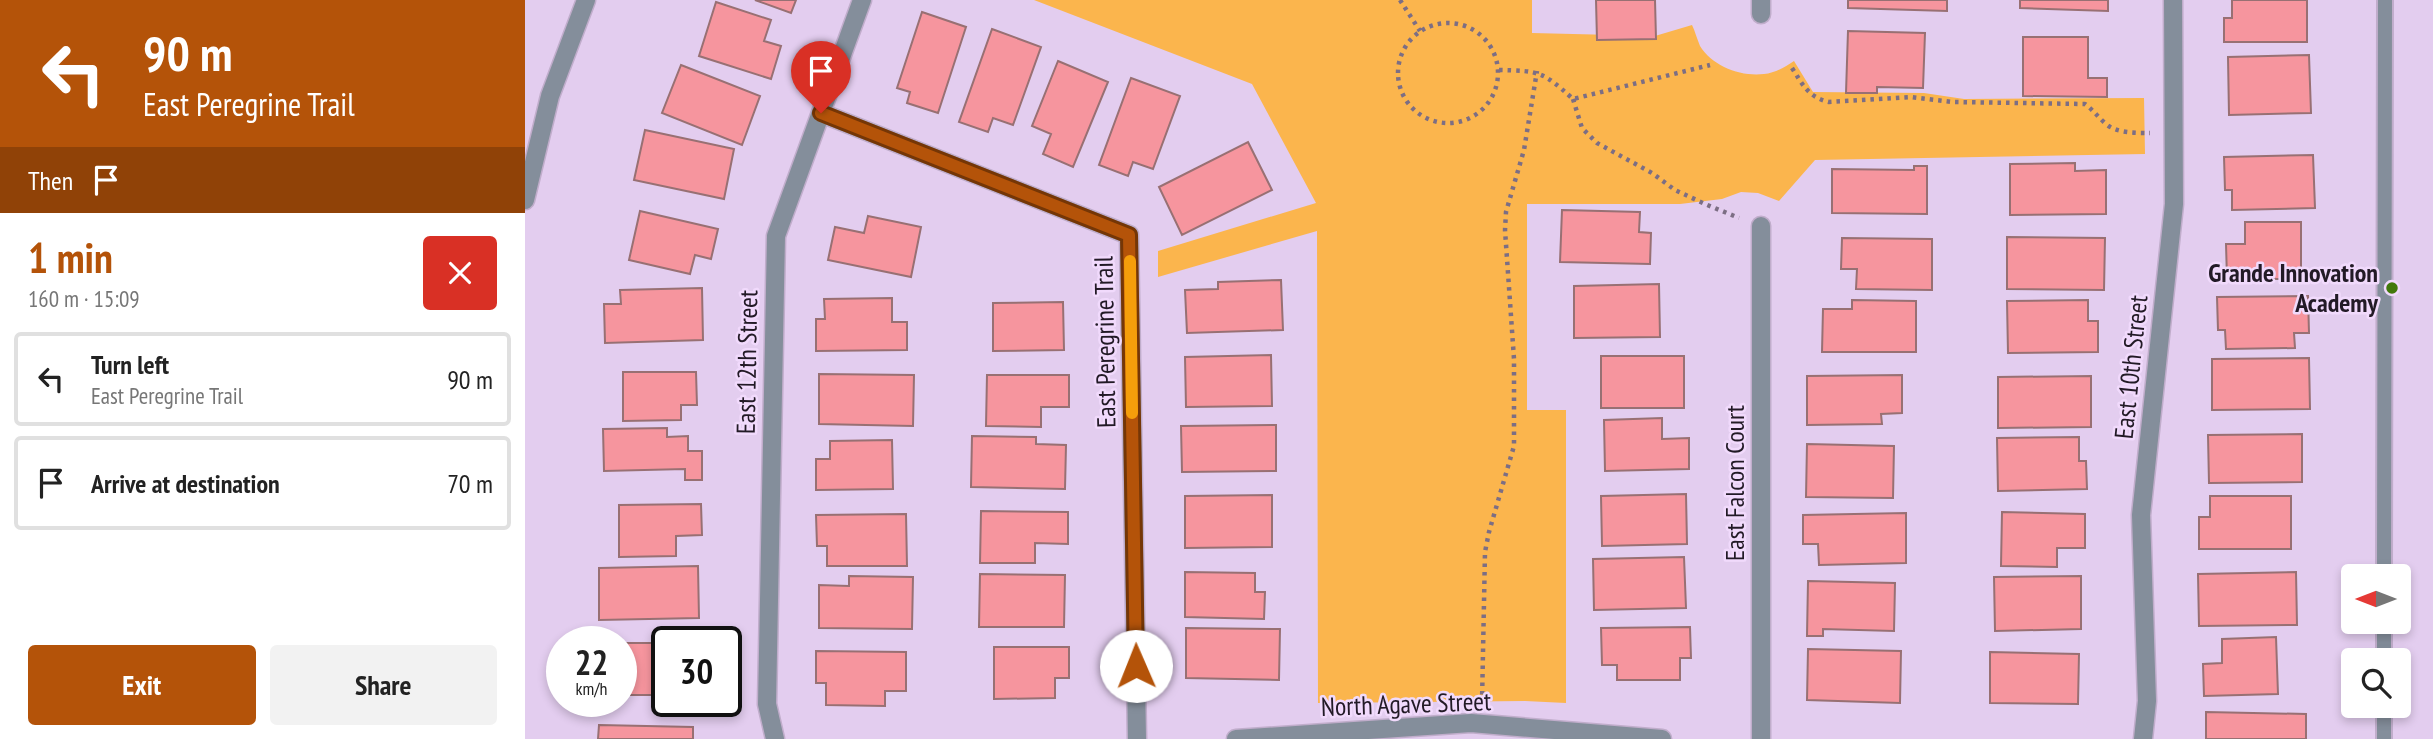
<!DOCTYPE html>
<html lang="en">
<head>
<meta charset="utf-8">
<style>
  :root { --surface:#fff; --page:#f2f2f2; --text:#222; --muted:#767676; --line:#e0e0e0; --accent:#b45309 }
  body { margin:0; font-family:"PT Sans Narrow",sans-serif; background:var(--page); color:var(--text); height:100vh; display:flex; flex-direction:column; font-size:26px; white-space:nowrap }
  * { box-sizing:border-box; margin:0 }
  p { font-size:23px; color:var(--muted) }
  .icon { flex:none; width:38px; height:38px; fill:none; stroke:currentColor; stroke-width:2; stroke-linecap:round; stroke-linejoin:round }
  .map { position:relative; flex:1; overflow:hidden }
  .details { display:flex; flex-direction:column; background:var(--surface); width:525px }
  .details>* { flex:none }
  .guide { background:#b45309; color:#fff; overflow:hidden }
  .needle { width:46px; rotate:270deg }
  .buttons { position:absolute; left:1816px; top:564px; display:grid; gap:14px }
  .buttons a { display:grid; place-items:center; width:70px; height:70px; border-radius:7px; background:var(--surface); box-shadow:0 4px 10px #0003; font-size:35px }
  .speed { position:absolute; left:21px; top:626px; display:flex; gap:14px; font-size:35px; font-weight:700; text-align:center }
  .speed>* { display:grid; place-content:center; width:91px; height:91px; border-radius:50%; background:var(--surface); box-shadow:0 4px 10px #0003; line-height:1 }
  .speed small { font-size:18px; font-weight:400 }
  .speed .limit { border:4px solid #111; border-radius:10px; background:#fff; color:#111 }
  .pin { position:absolute; display:grid; place-items:center; width:60px; height:60px; color:#fff; margin:-72px -30px; border-radius:50% 50% 50% 0; rotate:-45deg; box-shadow:0 0 7px #0007 }
  .pin .icon { rotate:45deg }
  .me { position:absolute; width:77px; margin:-38px; rotate:359deg; stroke-linejoin:round; filter:drop-shadow(0 0 5px #0008) }
  .turn { display:flex; align-items:center; gap:24px; height:147px; padding:0 28px; font-size:32px }
  .turn .icon { width:91px; height:91px; stroke-width:2.5 }
  .turn b { display:block; font-size:49px; line-height:60px }
  .then { display:flex; align-items:center; height:66px; padding:0 28px; background:#0003; gap:14px; font-size:26px }
  .round { display:grid; place-items:center; flex:none; width:74px; height:74px; border-radius:7px; background:var(--page) }
  .overview { display:flex; align-items:center; justify-content:space-between; height:119px; padding:0 28px }
  h1 { font-size:42px; font-weight:600; line-height:52px; color:var(--accent) }
  .action { display:flex; gap:14px; margin-top:auto; padding:14px 28px }
  .action a { flex:1; height:80px; border-radius:7px; background:var(--accent); color:#fff; font-size:28px; font-weight:600; line-height:80px; text-align:center }
  .action a+a { background:var(--page); color:var(--text) }
  ul { padding:0; list-style:none }
  li { display:flex; align-items:center; gap:21px; height:94px; margin:0 14px 10px; padding:0 14px; border:4px solid var(--line); border-radius:7px }
  li div { flex:1 }
  li b { display:block; font-size:26px }
  li em { font-style:normal }
  main { display:flex; flex:1; min-height:0 }
  .map>svg:first-child { display:block }
  .green { fill:#fbb54d }
  .building { fill:#f6959e; stroke:#987073; stroke-width:2 }
  .lines { fill:none; stroke-linecap:round; stroke-linejoin:round }
  .service-casing { stroke:#c0adcb; stroke-width:18 }
  .minor-casing { stroke:#c0adcb; stroke-width:21 }
  .tertiary-casing { stroke:#c0adcb; stroke-width:21 }
  .path { stroke:#7c6e84; stroke-width:4.5; stroke-dasharray:3.5 5; stroke-linecap:butt }
  .service { stroke:#848e9b; stroke-width:14 }
  .minor { stroke:#848e9b; stroke-width:18 }
  .tertiary { stroke:#848e9b; stroke-width:18 }
  .route-casing { stroke:#753606; stroke-width:18 }
  .route { stroke:#b45309; stroke-width:12 }
  .slow { stroke:#f59e0b; stroke-width:12 }
  .poi-dot { fill:#42790b; stroke:#f1dafc; stroke-width:2.5 }
  .labels { text-anchor:middle; stroke-width:5; stroke-linejoin:round; paint-order:stroke }
  .poi-label { font-size:26px; font-weight:bold; fill:#221a26; stroke:#f1dafc; text-anchor:end }
  .street-label { font-size:26px; fill:#221a26; stroke:#f1dafc }
</style>
</head>
<body>
<main>
<section class="details">
<div class="guide">
<div class="turn"><svg class="icon" aria-label="left" viewBox="0 0 24 24"><path d="M17 20v-9H6M10 6l-5 5 5 5"/></svg><div><b>90 m</b>East Peregrine Trail</div></div>
<div class="then">Then<svg class="icon" aria-label="arrive" viewBox="0 0 24 24"><path d="M6 21V4h12l-3 4 3 4H6"/></svg></div>
</div>
<div class="overview"><div><h1>1 min</h1><p>160 m · 15:09</p></div><a class="round" style="background:#d93025;color:#fff"><svg class="icon" aria-label="close" viewBox="0 0 24 24"><path d="M6 6l12 12M18 6L6 18"/></svg></a></div>
<ul>
<li><svg class="icon" aria-label="left" viewBox="0 0 24 24"><path d="M17 20v-9H6M10 6l-5 5 5 5"/></svg><div><b>Turn left</b><p>East Peregrine Trail</p></div><em>90 m</em></li>
<li><svg class="icon" aria-label="arrive" viewBox="0 0 24 24"><path d="M6 21V4h12l-3 4 3 4H6"/></svg><div><b>Arrive at destination</b></div><em>70 m</em></li>
</ul>
<div class="action"><a>Exit</a><a>Share</a></div>
</section>
<div class="map">
<svg width="1908" height="739" viewBox="0 0 1908 739">
  <rect width="100%" height="100%" fill="#e3cdef"/>
  <!-- green -->
  <path class="green" d="M 509,0 L 1007,0 L 1007,33 L 1130,36 L 1167,25 C 1170,31 1172,39 1175,46 C 1187,66 1216,77 1239,74 C 1250,73 1260,67 1269,61 L 1288,92 L 1399,93 L 1439,99 L 1619,98 L 1620,154 L 1290,160 L 1254,201 L 1233,193 L 1216,192 L 1197,199 L 1155,204 L 1002,204 L 1002,410 L 1041,410 L 1041,703 L 1000,701 L 793,703 L 792,231 L 633,277 L 633,251 L 791,203 L 727,84 Z"/>
  <!-- building -->
  <path class="building" d="M 230,0 L 271,0 L 266,13 Z
    M 1071,0 L 1130,0 L 1131,39 L 1072,40 Z
    M 1323,0 L 1422,0 L 1422,11 L 1323,8 Z
    M 1495,0 L 1583,0 L 1583,11 L 1495,8 Z
    M 1707,0 L 1782,0 L 1782,42 L 1699,42 L 1699,18 L 1707,18 Z
    M 191,2 L 246,20 L 239,41 L 256,46 L 246,79 L 174,56 Z
    M 397,12 L 441,27 L 413,113 L 382,103 L 385,92 L 372,88 Z
    M 467,29 L 516,47 L 488,125 L 468,118 L 463,132 L 434,122 Z
    M 1323,31 L 1400,33 L 1398,88 L 1352,87 L 1352,93 L 1321,93 Z
    M 1498,37 L 1563,37 L 1563,78 L 1582,78 L 1582,97 L 1498,96 Z
    M 1784,55 L 1786,113 L 1704,115 L 1703,57 Z
    M 533,61 L 583,82 L 548,167 L 518,154 L 526,134 L 507,126 Z
    M 156,65 L 235,96 L 217,145 L 137,113 Z
    M 606,78 L 655,96 L 628,169 L 608,162 L 603,176 L 574,165 Z
    M 120,130 L 209,149 L 199,199 L 109,180 Z
    M 723,142 L 747,190 L 657,235 L 634,187 Z
    M 1788,155 L 1790,208 L 1707,210 L 1707,190 L 1700,190 L 1699,157 Z
    M 1550,163 L 1550,171 L 1581,170 L 1581,214 L 1485,215 L 1485,164 Z
    M 1389,166 L 1402,166 L 1402,214 L 1307,213 L 1307,169 L 1389,170 Z
    M 1037,210 L 1115,212 L 1114,232 L 1126,233 L 1125,264 L 1035,262 Z
    M 115,211 L 193,229 L 186,259 L 170,255 L 165,274 L 104,260 Z
    M 343,216 L 396,227 L 386,277 L 303,260 L 310,227 L 339,233 Z
    M 1720,222 L 1776,222 L 1776,279 L 1702,279 L 1701,244 L 1720,244 Z
    M 1482,237 L 1580,238 L 1579,290 L 1482,289 Z
    M 1317,238 L 1407,239 L 1407,290 L 1331,289 L 1332,269 L 1316,269 Z
    M 756,280 L 758,330 L 662,333 L 660,290 L 693,289 L 693,282 Z
    M 1134,284 L 1135,337 L 1049,338 L 1049,286 Z
    M 177,288 L 178,340 L 80,343 L 79,304 L 96,304 L 95,290 Z
    M 1783,296 L 1784,333 L 1769,333 L 1770,348 L 1701,349 L 1700,330 L 1693,330 L 1692,297 Z
    M 367,298 L 367,322 L 382,322 L 382,350 L 291,351 L 291,319 L 300,319 L 299,299 Z
    M 1327,300 L 1391,301 L 1391,352 L 1297,352 L 1298,309 L 1327,309 Z
    M 1563,300 L 1563,321 L 1573,321 L 1573,352 L 1483,353 L 1482,301 Z
    M 538,302 L 539,350 L 468,351 L 468,303 Z
    M 746,355 L 747,406 L 661,407 L 660,357 Z
    M 1076,356 L 1159,356 L 1159,408 L 1076,408 Z
    M 1784,358 L 1785,409 L 1687,410 L 1687,359 Z
    M 98,372 L 171,372 L 172,405 L 156,405 L 156,420 L 98,421 Z
    M 294,374 L 389,375 L 388,426 L 294,424 Z
    M 462,375 L 544,375 L 544,407 L 516,407 L 516,427 L 461,426 Z
    M 1377,375 L 1377,413 L 1356,414 L 1357,424 L 1282,425 L 1282,376 Z
    M 1566,376 L 1566,427 L 1473,428 L 1473,377 Z
    M 1137,418 L 1137,439 L 1164,438 L 1164,469 L 1080,471 L 1079,420 Z
    M 751,425 L 751,471 L 657,472 L 656,426 Z
    M 142,428 L 142,437 L 163,436 L 163,451 L 177,451 L 177,480 L 160,480 L 160,469 L 79,471 L 78,429 Z
    M 1777,434 L 1777,482 L 1684,483 L 1683,435 Z
    M 447,436 L 511,437 L 511,444 L 541,445 L 540,489 L 446,487 Z
    M 1554,437 L 1554,461 L 1561,461 L 1562,489 L 1473,491 L 1472,438 Z
    M 367,440 L 368,489 L 291,490 L 291,459 L 305,459 L 305,441 Z
    M 1282,444 L 1369,446 L 1368,498 L 1281,497 Z
    M 1161,494 L 1162,544 L 1077,546 L 1076,496 Z
    M 747,495 L 747,547 L 660,548 L 660,496 Z
    M 1685,496 L 1766,496 L 1766,549 L 1674,549 L 1674,517 L 1685,517 Z
    M 176,504 L 177,535 L 151,536 L 151,556 L 94,557 L 94,505 Z
    M 456,511 L 543,512 L 543,544 L 510,543 L 510,563 L 455,563 Z
    M 1477,512 L 1560,514 L 1560,548 L 1532,548 L 1532,567 L 1476,566 Z
    M 1381,513 L 1381,563 L 1294,565 L 1293,544 L 1278,544 L 1278,515 Z
    M 381,514 L 382,566 L 302,566 L 302,546 L 292,546 L 291,515 Z
    M 1159,557 L 1161,608 L 1069,610 L 1068,559 Z
    M 173,566 L 174,618 L 74,620 L 74,568 Z
    M 660,572 L 730,573 L 730,592 L 740,592 L 739,619 L 660,617 Z
    M 1771,572 L 1772,625 L 1674,626 L 1673,574 Z
    M 455,574 L 540,575 L 539,627 L 454,627 Z
    M 324,576 L 388,577 L 387,629 L 294,628 L 294,585 L 324,586 Z
    M 1556,576 L 1556,629 L 1470,631 L 1469,577 Z
    M 1283,581 L 1370,583 L 1369,631 L 1298,629 L 1298,636 L 1282,636 Z
    M 1165,627 L 1166,658 L 1155,658 L 1155,680 L 1092,680 L 1092,665 L 1077,665 L 1076,628 Z
    M 661,628 L 755,629 L 754,680 L 661,678 Z
    M 1751,637 L 1753,694 L 1679,696 L 1678,664 L 1697,663 L 1697,639 Z
    M 101,643 L 142,643 L 142,695 L 96,695 L 96,669 L 101,669 Z
    M 469,647 L 544,647 L 544,678 L 530,678 L 530,698 L 469,699 Z
    M 1283,649 L 1376,651 L 1375,703 L 1282,700 Z
    M 291,651 L 381,652 L 381,691 L 360,691 L 360,706 L 301,705 L 301,683 L 291,683 Z
    M 1465,652 L 1554,654 L 1553,704 L 1465,703 Z
    M 1681,712 L 1781,714 L 1781,739 L 1681,739 Z
    M 74,725 L 168,727 L 168,739 L 73,739 Z"/>
  <g class="lines">
    <defs>
      <path id="service" d="M 1859,576 L 1860,0
        M 1859,621 L 1859,660
        M 1859,705 L 1859,739"/>
      <path id="minor" d="M 1236,14 L 1236,0
        M 296,113 L 604,235 L 612,739
        M 1236,226 L 1236,739
        M 250,739 L 242,704 L 251,236 L 337,0
        M 711,739 L 946,723 L 1137,739
        M 1618,739 L 1622,701 L 1616,515 L 1649,204 L 1648,0"/>
      <path id="tertiary" d="M 0,200 L 25,96 L 61,0"/>
    </defs>
    <!-- service casing -->
    <use href="#service" class="service-casing"/>
    <!-- minor casing -->
    <use href="#minor" class="minor-casing"/>
    <!-- tertiary casing -->
    <use href="#tertiary" class="tertiary-casing"/>
    <!-- path -->
    <path class="path" d="M 875,0 L 895,31
      M873 73a50 50 0 1 1 100 0a50 50 0 1 1-100 0Z
      M 1267,68 C 1278,85 1283,97 1304,102 L 1386,97 L 1427,102 L 1560,104 C 1568,110 1573,117 1581,124 C 1591,133 1611,133 1625,133
      M 974,70 C 1015,71 1017,71 1048,99 L 1185,65
      M 1048,99 L 1057,128 L 1072,143 L 1127,173 L 1150,190 L 1180,204 L 1214,218
      M 957,703 L 960,552 L 964,532 L 989,446 L 989,359 L 980,230 L 981,212 L 999,150 L 1012,71"/>
    <!-- service -->
    <use href="#service" class="service"/>
    <!-- minor -->
    <use href="#minor" class="minor"/>
    <!-- tertiary -->
    <use href="#tertiary" class="tertiary"/>
  </g>
  <g class="lines">
    <defs>
      <path id="route" d="M 296,113 L 604,235 L 611,666"/>
    </defs>
    <!-- route casing -->
    <use href="#route" class="route-casing"/>
    <!-- route -->
    <use href="#route" class="route"/>
    <!-- slow -->
    <path class="slow" d="M 605,261 L 607,413"/>
  </g>
  <!-- markers -->
  <circle class="poi-dot" cx="1867" cy="288" r="7"/>
  <g class="labels">
    <!-- poi labels -->
    <g class="poi-label">
      <text x="1853" y="282">Grande Innovation<tspan x="1853" dy="30">Academy</tspan></text>
    </g>
    <!-- street labels -->
    <g class="street-label">
      <text transform="translate(580 342) rotate(-91)" y="9">East Peregrine Trail</text>
      <text transform="translate(222 362) rotate(-89)" y="9">East 12th Street</text>
      <text transform="translate(1606 367) rotate(-84)" y="9">East 10th Street</text>
      <text transform="translate(1210 483) rotate(-90)" y="9">East Falcon Court</text>
      <text transform="translate(881 704) rotate(-2)" y="9">North Agave Street</text>
    </g>
  </g>
</svg>
<div class="buttons">
<a><svg class="needle" viewBox="-14 -14 28 28"><path d="M0-13l5 13h-10z" fill="#e53935"/><path d="M0 13l5-13h-10z" fill="#767676"/></svg></a>
<a><svg class="icon" aria-label="search" viewBox="0 0 24 24"><circle cx="10" cy="10" r="6"/><path d="M15 15l6 6"/></svg></a>
</div>
<div class="speed"><div>22<small>km/h</small></div><div class="limit">30</div></div>
<div class="pin" style="left:296px;top:113px;background:#d93025"><svg class="icon" aria-label="arrive" viewBox="0 0 24 24"><path d="M6 21V4h12l-3 4 3 4H6"/></svg></div>
<svg class="me" style="left:611px;top:666px" viewBox="-20 -20 40 40"><circle r="19" fill="#fff"/><path d="M0-13L10 11 0 6-10 11z" fill="#b45309"/></svg>
</div>
</main>
</body>
</html>
